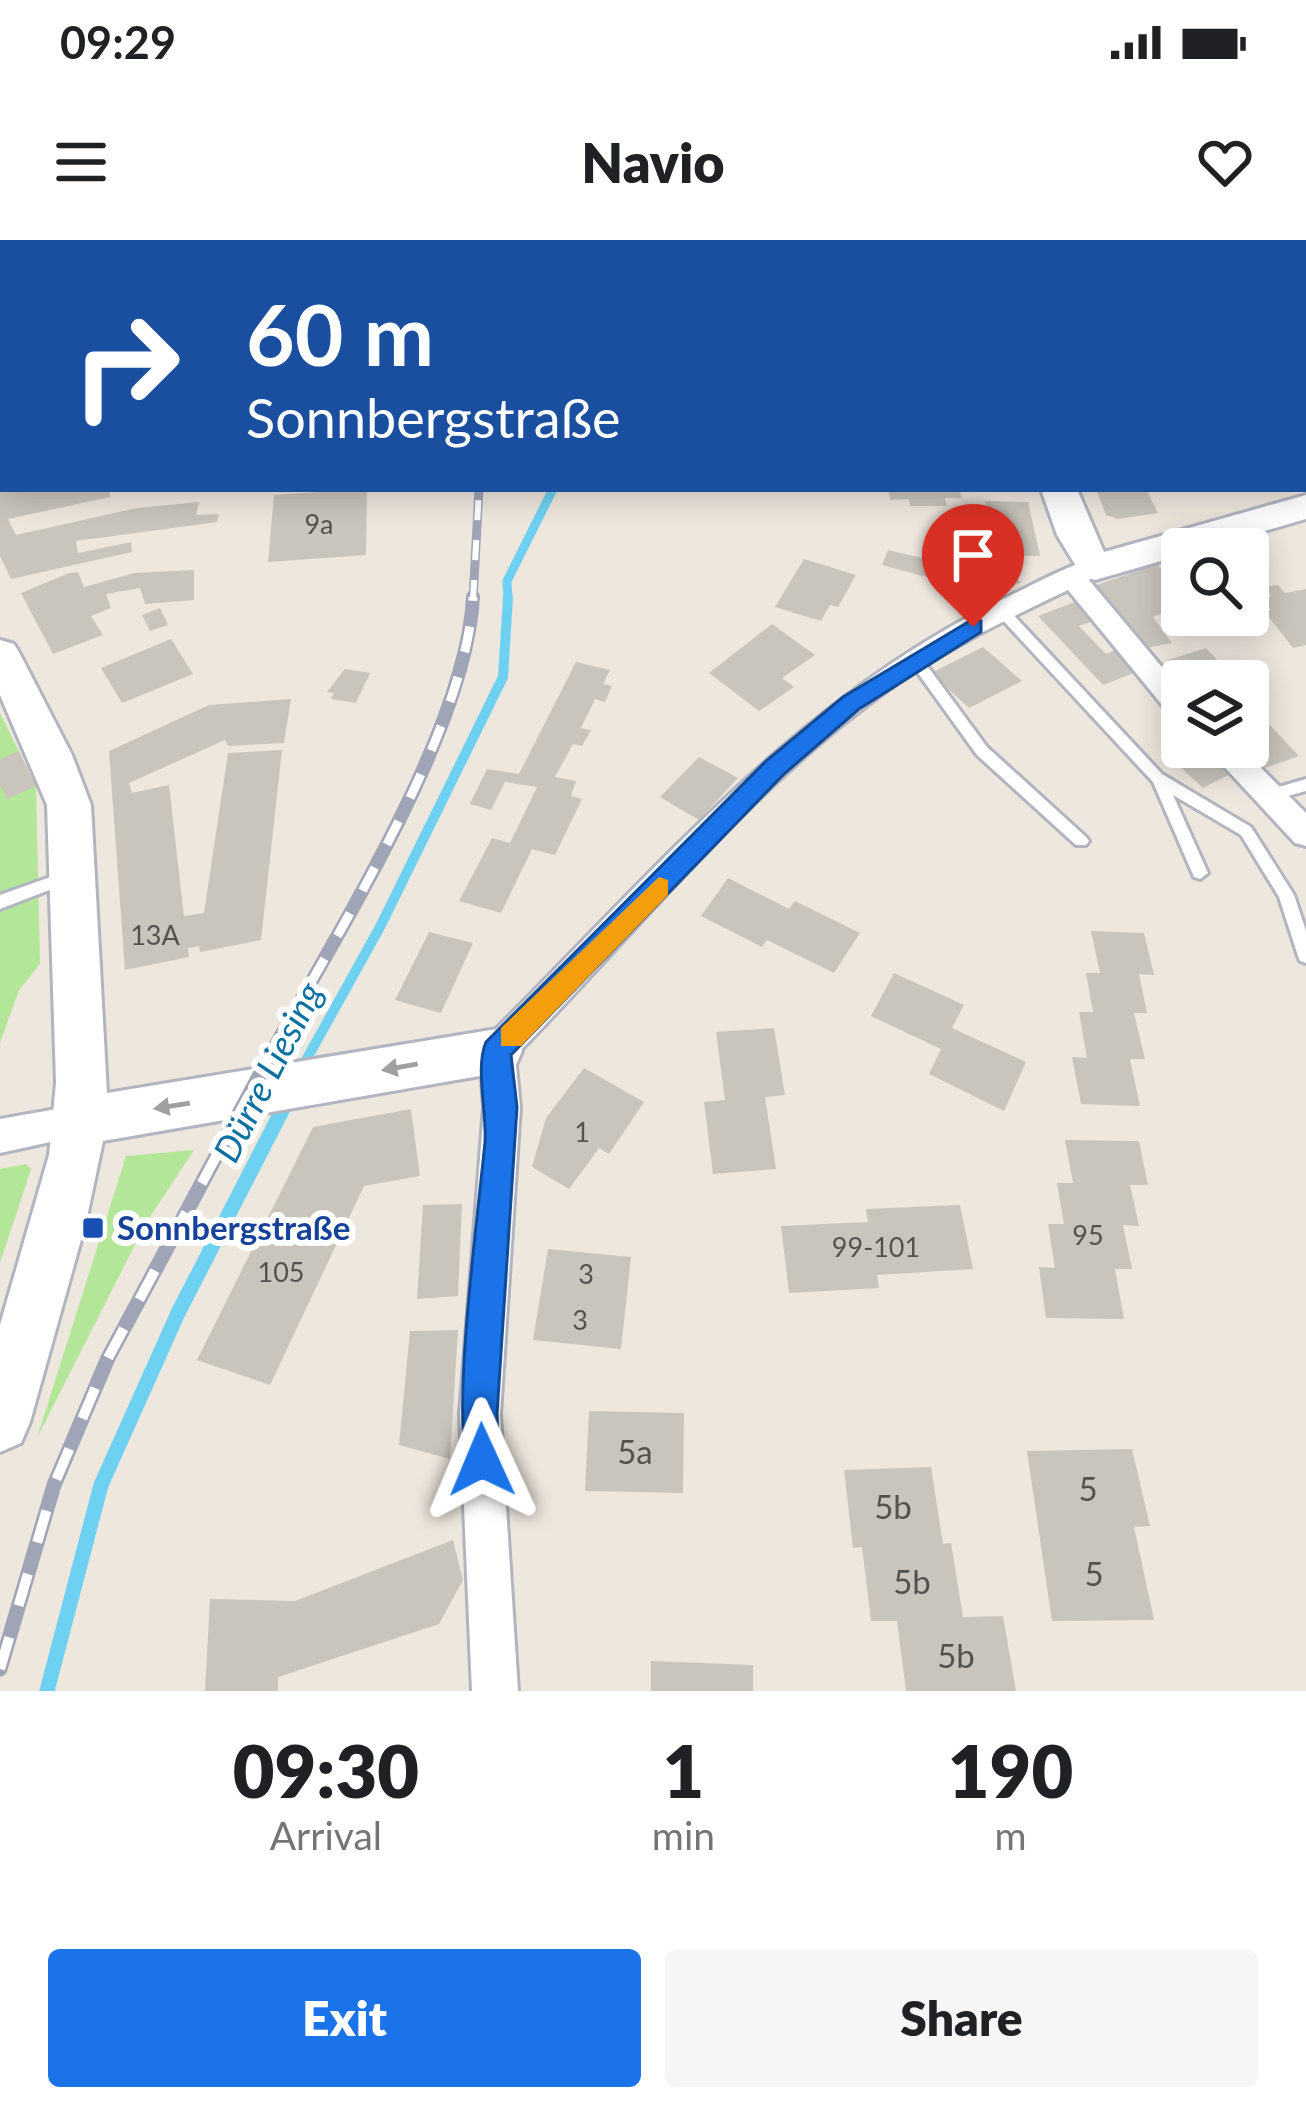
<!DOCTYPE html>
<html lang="en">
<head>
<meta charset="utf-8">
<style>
  :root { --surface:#fff; --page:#f6f6f6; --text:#202124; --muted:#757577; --accent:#1a73e8 }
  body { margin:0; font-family:Lato,sans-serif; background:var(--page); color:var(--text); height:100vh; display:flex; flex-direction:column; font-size:45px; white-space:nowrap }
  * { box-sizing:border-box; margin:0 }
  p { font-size:39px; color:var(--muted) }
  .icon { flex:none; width:66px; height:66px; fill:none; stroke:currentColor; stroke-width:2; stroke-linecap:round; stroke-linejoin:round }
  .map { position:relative; height:1451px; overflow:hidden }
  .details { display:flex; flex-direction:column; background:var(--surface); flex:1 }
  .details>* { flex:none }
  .banner { position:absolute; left:0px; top:0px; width:1308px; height:252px; box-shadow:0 6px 30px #0003; background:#1a4fa0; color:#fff; overflow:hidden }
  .fabs { position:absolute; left:1161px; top:288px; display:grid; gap:24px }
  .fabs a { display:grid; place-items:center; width:108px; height:108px; border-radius:12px; background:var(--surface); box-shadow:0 6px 30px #0003; font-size:60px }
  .pin { position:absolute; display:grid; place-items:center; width:102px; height:102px; color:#fff; margin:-123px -51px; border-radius:50% 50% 50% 0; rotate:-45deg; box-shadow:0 0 12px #0007 }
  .pin .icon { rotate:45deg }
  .me { position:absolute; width:132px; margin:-66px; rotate:359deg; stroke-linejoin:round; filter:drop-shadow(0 0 9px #0008) }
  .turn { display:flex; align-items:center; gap:42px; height:252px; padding:0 48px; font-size:54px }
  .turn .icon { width:156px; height:156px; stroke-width:2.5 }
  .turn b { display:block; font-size:84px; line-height:102px }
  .eta { display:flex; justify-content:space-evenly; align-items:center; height:204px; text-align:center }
  .eta b { font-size:72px; font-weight:800; line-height:84px }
  .primary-button { display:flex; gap:24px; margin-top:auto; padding:24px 48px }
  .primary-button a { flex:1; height:138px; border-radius:12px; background:var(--accent); color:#fff; font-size:48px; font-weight:800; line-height:138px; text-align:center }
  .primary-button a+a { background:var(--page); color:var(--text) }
  .status { display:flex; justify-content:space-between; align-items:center; height:84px; padding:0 60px; background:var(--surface); direction:ltr }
  .status svg { height:33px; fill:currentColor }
  header { display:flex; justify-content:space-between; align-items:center; height:156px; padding:0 48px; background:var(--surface); font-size:54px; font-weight:800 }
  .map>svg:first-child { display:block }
  .green { fill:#b4e699 }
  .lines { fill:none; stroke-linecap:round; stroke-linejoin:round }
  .stream-far2 { stroke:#6fd1f2; stroke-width:9 }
  .stream-far1 { stroke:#6fd1f2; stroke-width:10 }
  .stream { stroke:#6fd1f2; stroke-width:15 }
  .building { fill:#c9c5bc }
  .lane-casing { stroke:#b2b5c0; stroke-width:6 }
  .street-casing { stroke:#b2b5c0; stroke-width:6 }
  .secondary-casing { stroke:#b2b5c0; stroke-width:6 }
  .lane { fill:#fff; fill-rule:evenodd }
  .street { fill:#fff; fill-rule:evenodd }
  .secondary { fill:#fff; fill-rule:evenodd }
  .rail-far2-casing { stroke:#a0a4b7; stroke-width:9 }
  .rail-far1-casing { stroke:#a0a4b7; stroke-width:14 }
  .rail-casing { stroke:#a0a4b7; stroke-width:15 }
  .rail-far2 { stroke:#fff; stroke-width:6; stroke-dasharray:20; stroke-linecap:butt }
  .rail-far1 { stroke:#fff; stroke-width:9; stroke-dasharray:26; stroke-linecap:butt }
  .rail { stroke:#fff; stroke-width:10; stroke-dasharray:33; stroke-linecap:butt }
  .oneway { fill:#a0a0a0 }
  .route { fill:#1a73e8; stroke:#114b97; stroke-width:3 }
  .slow { fill:#f59e0b }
  .transit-dot { fill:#1a4fb4; stroke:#fff; stroke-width:4.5 }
  .labels { text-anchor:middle; stroke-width:12; stroke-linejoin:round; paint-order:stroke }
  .number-label { font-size:27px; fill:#535250 }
  .transit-label { font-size:33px; font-weight:bold; fill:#164399; stroke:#fff; text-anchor:start }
  .near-number-label { font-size:33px; fill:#535250 }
  .water-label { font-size:36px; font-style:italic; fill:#0a70a3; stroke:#fff }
</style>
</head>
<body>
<div class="status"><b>09:29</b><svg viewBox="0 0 49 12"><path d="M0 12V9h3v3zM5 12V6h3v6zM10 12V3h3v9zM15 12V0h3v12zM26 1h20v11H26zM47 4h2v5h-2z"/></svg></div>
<header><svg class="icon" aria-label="menu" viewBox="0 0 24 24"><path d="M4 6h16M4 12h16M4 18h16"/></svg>Navio<svg class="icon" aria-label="heart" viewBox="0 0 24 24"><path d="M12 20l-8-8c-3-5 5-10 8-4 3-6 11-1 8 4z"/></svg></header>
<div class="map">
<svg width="1306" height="1451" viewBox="0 0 1306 1451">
  <rect width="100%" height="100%" fill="#eee7de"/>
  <!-- green -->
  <path class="green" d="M 0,473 L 36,546 L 40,724 L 19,750 L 0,803 Z
    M 194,910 L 146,983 L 37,1198 L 126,916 Z
    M 26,924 L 31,929 L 0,1023 L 0,929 Z"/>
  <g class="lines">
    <!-- stream-far2 -->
    <path class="stream-far2" d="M 508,360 L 507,341 L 553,249"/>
    <!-- stream-far1 -->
    <path class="stream-far1" d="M 300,831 L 380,687 L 503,437 L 508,357"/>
    <!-- stream -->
    <path class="stream" d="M 47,1451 L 101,1245 L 178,1073 L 290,855"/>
  </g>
  <!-- building -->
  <path class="building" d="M 0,249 L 110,249 L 110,257 L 8,279 L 16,295 L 137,268 L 199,262 L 196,275 L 219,274 L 217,282 L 76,301 L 78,313 L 131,302 L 132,312 L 11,339 L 0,316 Z
    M 367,249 L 366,315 L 268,322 L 274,255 Z
    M 888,249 L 959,249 L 962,258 L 945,258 L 947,266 L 910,266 L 909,259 L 890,260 Z
    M 1096,249 L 1146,249 L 1158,273 L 1118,279 L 1106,275 Z
    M 985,261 L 1028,262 L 1040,316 L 995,315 Z
    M 888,310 L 998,336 L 1009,333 L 1021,342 L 994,355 L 882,325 Z
    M 804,319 L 856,335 L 838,367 L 830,365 L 821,381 L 775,367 Z
    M 1157,324 L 1182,354 L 1182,365 L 1153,377 L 1172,403 L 1141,409 L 1094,346 Z
    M 194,330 L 194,360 L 145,364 L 140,348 L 106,354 L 111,368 L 91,376 L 103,395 L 53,414 L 21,353 L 69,333 L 78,332 L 84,347 L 134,333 Z
    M 1278,345 L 1285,353 L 1306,349 L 1306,405 L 1293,408 L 1264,371 L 1271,370 L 1261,358 L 1271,356 L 1264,347 Z
    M 1077,361 L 1096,380 L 1079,386 L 1106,414 L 1118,409 L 1139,431 L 1103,445 L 1038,376 Z
    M 160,368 L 168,385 L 150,391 L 142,375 Z
    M 772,384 L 815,415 L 782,438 L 794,447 L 759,471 L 709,433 Z
    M 171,399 L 193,434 L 122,463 L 101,428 Z
    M 983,407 L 1022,441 L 969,468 L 931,433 Z
    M 1206,408 L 1237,441 L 1187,441 L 1168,420 Z
    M 576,422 L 610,430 L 603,444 L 612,446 L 605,462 L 595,459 L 581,488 L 591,490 L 582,506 L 573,504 L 555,537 L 576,541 L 571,556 L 582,559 L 555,615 L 532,609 L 501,673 L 459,661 L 492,598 L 510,603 L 537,547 L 505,542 L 491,570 L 470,564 L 487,529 L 519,534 Z
    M 345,429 L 370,433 L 356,463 L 331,459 L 334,453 L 327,452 Z
    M 291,459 L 284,503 L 228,506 L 225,500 L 129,543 L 132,553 L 169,545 L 184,676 L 204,673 L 228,513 L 282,510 L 261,700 L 200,712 L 199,706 L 188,708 L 189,717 L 125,730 L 109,511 L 209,465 Z
    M 1267,482 L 1299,516 L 1265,528 L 1248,510 L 1248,488 Z
    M 1182,503 L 1206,507 L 1234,532 L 1203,548 L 1164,512 Z
    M 19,511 L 36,546 L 7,559 L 0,545 L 0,519 Z
    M 699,517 L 738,538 L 699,580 L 660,557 Z
    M 728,638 L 789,669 L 795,661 L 860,693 L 834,733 L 767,700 L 762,707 L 701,676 Z
    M 1091,691 L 1144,693 L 1154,735 L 1139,734 L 1147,773 L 1134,773 L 1145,819 L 1130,819 L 1140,866 L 1081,864 L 1072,817 L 1087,818 L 1079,772 L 1093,772 L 1086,733 L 1100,733 Z
    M 429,692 L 473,703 L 441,773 L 395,760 Z
    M 894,733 L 964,765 L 952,788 L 1026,822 L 1004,871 L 929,834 L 941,809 L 871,776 Z
    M 774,788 L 785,855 L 765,857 L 776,929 L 713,934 L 704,862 L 725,860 L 716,792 Z
    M 584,828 L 644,862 L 609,914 L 599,908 L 569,949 L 532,927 L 546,878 Z
    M 411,869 L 420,936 L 364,946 L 270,1145 L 197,1120 L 313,887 Z
    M 1065,900 L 1139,901 L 1148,945 L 1130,945 L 1139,986 L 1123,985 L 1132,1029 L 1115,1029 L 1124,1079 L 1046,1078 L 1039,1027 L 1055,1028 L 1048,984 L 1064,984 L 1057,943 L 1073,943 Z
    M 462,964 L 458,1056 L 417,1059 L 423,965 Z
    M 960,965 L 973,1029 L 877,1035 L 879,1048 L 789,1053 L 781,986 L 868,982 L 866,969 Z
    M 548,1009 L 631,1017 L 621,1109 L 533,1100 Z
    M 458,1090 L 450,1219 L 399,1205 L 410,1091 Z
    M 589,1171 L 684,1173 L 683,1253 L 585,1251 Z
    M 1132,1209 L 1150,1286 L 1134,1287 L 1154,1380 L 1052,1381 L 1027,1211 Z
    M 931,1227 L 943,1304 L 951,1303 L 963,1377 L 1003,1376 L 1016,1451 L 906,1451 L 897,1381 L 871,1381 L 862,1307 L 853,1308 L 844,1230 Z
    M 453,1300 L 463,1340 L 439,1384 L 278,1437 L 278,1451 L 205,1451 L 210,1359 L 295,1361 Z
    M 651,1421 L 753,1425 L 753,1451 L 651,1451 Z"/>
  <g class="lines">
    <defs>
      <path id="lane" d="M 1002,366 L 1007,368 L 1162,534 L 1251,587 L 1294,655 L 1306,691 L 1306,723 L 1300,721 L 1298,716 L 1279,657 L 1241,595 L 1173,555 L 1208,633 L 1200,639 L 1194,637 L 1153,542 L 997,374 L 997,368 Z
        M 915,414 L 920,416 L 987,507 L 1086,597 L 1089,601 L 1086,605 L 1076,605 L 977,515 L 910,422 L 908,419 Z
        M 1306,539 L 1306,551 L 1273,560 L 1266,554 L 1268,550 Z
        M 67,631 L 75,637 L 73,641 L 0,669 L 0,655 Z"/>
      <path id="street" d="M 1095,318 L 1108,327 L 1089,340 L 1182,451 L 1182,480 L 1172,477 L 1068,350 C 1005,380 941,411 885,452 C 745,553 635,694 515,816 L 520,867 L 500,1174 L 518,1451 L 472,1451 L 460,1174 L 484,867 L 480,811 L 485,800 C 648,639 793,461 1003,359 C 1033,345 1064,327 1095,318 Z
        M 1206,507 L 1240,507 L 1306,573 L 1306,606 L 1295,603 Z
        M 79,865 L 92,869 L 97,881 L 92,893 L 0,913 L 0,879 Z"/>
      <path id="secondary" d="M 634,0 L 687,0 L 689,3 L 636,3 Z
        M 847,0 L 900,0 L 845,3 Z
        M 954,0 L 985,0 L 987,3 L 956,3 Z
        M 1041,249 L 1077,249 L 1104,312 L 1306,255 L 1306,279 L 1202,309 L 1182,309 L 1182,315 L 1095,340 L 1082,336 L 1057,295 Z
        M 0,400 L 14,404 L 20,414 L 72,515 L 91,565 L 107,853 L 497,789 L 515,795 L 522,811 L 515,827 L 497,833 L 103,901 L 86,982 L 30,1182 L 21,1203 L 0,1212 L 0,1085 L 49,915 L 56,843 L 47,565 L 0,455 Z"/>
    </defs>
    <!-- lane casing -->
    <use href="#lane" class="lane-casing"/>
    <!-- street casing -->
    <use href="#street" class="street-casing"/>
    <!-- secondary casing -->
    <use href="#secondary" class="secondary-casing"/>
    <!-- lane -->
    <use href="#lane" class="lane"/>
    <!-- street -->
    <use href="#street" class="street"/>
    <!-- secondary -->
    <use href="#secondary" class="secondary"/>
    <defs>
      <path id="rail-far2" d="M 473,360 L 479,249"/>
      <path id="rail-far1" d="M 261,832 C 328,706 466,496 473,357"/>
      <path id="rail" d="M 0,1429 L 54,1245 L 108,1118 L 263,829"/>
    </defs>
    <!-- rail-far2 casing -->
    <use href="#rail-far2" class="rail-far2-casing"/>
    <!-- rail-far1 casing -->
    <use href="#rail-far1" class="rail-far1-casing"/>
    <!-- rail casing -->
    <use href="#rail" class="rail-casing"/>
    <!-- rail-far2 -->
    <use href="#rail-far2" class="rail-far2"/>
    <!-- rail-far1 -->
    <use href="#rail-far1" class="rail-far1"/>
    <!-- rail -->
    <use href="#rail" class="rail"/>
  </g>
  <!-- one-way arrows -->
  <defs><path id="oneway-solid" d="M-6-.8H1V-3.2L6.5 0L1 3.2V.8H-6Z" transform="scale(3)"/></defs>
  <g class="oneway">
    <use href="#oneway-solid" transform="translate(400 827) rotate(170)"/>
    <use href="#oneway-solid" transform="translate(172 866) rotate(171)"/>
  </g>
  <!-- route -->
  <path class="route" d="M 973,379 L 981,381 L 981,392 L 859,469 L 784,534 L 511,815 L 517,867 L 497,1174 L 499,1220 L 494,1233 L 482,1238 L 470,1233 C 449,1182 479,969 485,902 C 487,873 475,827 486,802 L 766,521 L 843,457 Z"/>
  <!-- slow -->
  <path class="slow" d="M 659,637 L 668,640 L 668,655 L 521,806 L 501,806 L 501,788 Z"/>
  <!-- markers -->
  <rect class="transit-dot" x="81" y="976" width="24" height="24" rx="6"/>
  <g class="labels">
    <!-- number labels -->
    <g class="number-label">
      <text x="319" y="294">9a</text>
      <text x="155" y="705">13A</text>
      <text x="582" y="902">1</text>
      <text x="1088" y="1005">95</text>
      <text x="876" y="1017">99-101</text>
      <text x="281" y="1042">105</text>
      <text x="586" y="1044">3</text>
      <text x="580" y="1090">3</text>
    </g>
    <!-- transit labels -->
    <g class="transit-label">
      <text x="117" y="1000">Sonnbergstraße</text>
    </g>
    <!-- near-number labels -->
    <g class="near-number-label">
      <text x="635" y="1224">5a</text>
      <text x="1088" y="1261">5</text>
      <text x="893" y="1279">5b</text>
      <text x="1094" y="1346">5</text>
      <text x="912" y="1354">5b</text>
      <text x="956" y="1428">5b</text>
    </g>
    <!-- water labels -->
    <g class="water-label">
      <text transform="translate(268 832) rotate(-63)" y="13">Dürre Liesing</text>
    </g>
  </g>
</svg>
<div class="fabs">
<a><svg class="icon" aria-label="search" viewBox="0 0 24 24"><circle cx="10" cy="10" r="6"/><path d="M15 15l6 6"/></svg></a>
<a><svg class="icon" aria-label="layers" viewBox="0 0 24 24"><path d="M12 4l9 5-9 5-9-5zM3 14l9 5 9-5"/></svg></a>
</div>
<div class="pin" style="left:973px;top:387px;background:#d93025"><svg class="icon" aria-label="arrive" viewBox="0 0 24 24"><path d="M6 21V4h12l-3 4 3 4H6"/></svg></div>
<svg class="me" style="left:482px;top:1220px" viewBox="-20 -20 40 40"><path d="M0-17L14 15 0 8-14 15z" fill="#1a73e8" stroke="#fff" stroke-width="4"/></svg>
<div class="banner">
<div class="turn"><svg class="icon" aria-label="right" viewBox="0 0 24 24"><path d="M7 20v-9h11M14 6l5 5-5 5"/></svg><div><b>60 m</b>Sonnbergstraße</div></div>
</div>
</div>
<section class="details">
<div class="eta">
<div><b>09:30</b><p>Arrival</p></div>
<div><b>1</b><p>min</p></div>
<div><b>190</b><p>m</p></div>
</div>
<div class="primary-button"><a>Exit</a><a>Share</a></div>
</section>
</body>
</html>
